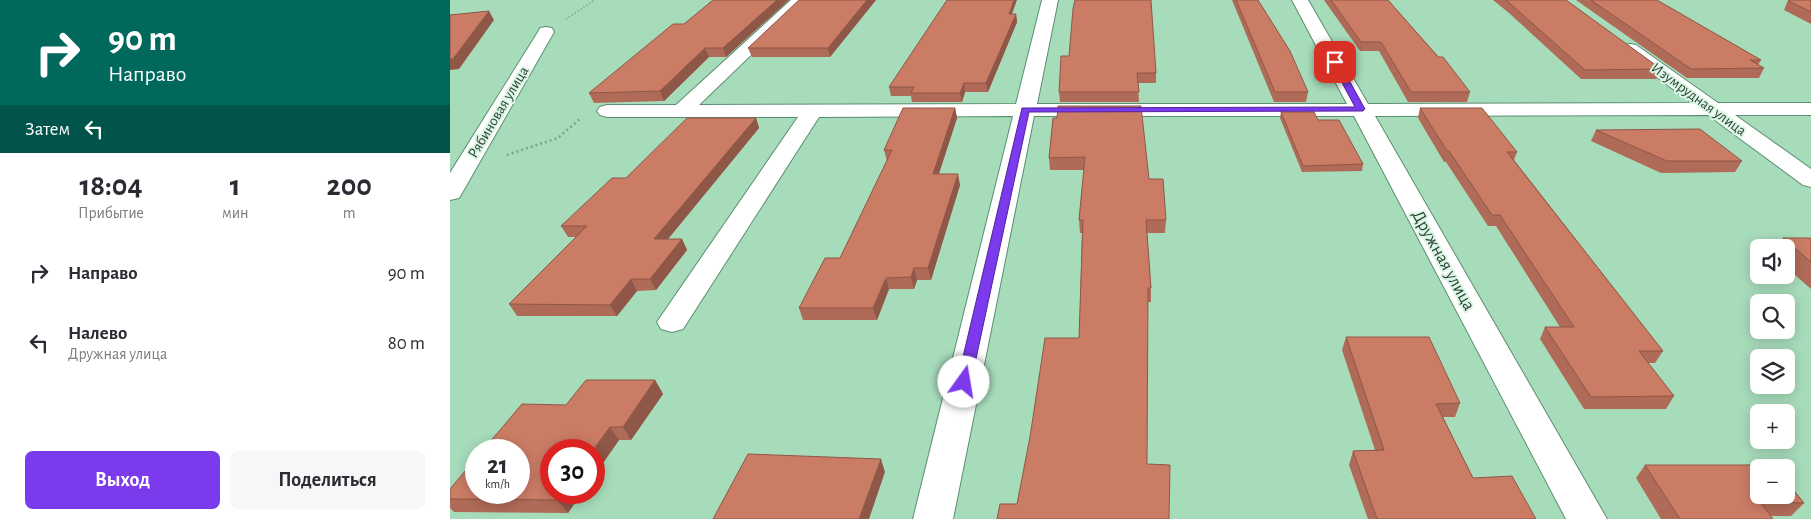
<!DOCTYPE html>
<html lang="ru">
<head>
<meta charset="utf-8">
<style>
  :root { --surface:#fff; --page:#f7f7f7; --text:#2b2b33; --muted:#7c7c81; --accent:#7c3aed }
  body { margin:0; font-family:"Alegreya Sans",sans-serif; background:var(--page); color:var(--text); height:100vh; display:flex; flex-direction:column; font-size:19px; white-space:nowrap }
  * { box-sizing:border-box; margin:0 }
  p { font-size:16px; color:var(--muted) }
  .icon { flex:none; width:28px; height:28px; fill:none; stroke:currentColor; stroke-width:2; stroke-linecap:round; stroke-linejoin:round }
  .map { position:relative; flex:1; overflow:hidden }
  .panel { display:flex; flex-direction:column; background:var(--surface); width:450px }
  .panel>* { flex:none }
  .hud { background:#00695c; color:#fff; overflow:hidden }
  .buttons { position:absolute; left:1300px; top:239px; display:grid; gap:10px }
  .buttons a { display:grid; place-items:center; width:45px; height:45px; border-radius:8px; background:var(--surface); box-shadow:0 2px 12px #0003; font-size:25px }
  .speed { position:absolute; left:15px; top:439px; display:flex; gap:10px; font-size:25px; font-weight:700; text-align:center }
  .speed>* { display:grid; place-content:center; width:65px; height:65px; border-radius:50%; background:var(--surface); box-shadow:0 2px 12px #0003; line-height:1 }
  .speed small { font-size:12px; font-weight:400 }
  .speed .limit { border:8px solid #d22; background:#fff; color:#111 }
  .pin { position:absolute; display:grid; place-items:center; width:42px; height:42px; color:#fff; margin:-21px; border-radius:10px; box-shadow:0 2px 8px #0006 }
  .me { position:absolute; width:55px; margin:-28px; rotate:13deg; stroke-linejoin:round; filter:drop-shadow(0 0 4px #0008) }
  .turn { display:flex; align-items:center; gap:18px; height:105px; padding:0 25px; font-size:22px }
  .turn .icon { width:65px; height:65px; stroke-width:2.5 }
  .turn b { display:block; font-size:35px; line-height:42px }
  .then { display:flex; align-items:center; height:48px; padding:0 25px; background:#0003; gap:10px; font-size:19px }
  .eta { display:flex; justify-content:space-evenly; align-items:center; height:85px; text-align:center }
  .eta b { font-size:30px; font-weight:700; line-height:35px }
  .primary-button { display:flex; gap:10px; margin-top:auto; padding:10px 25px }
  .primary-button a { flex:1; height:58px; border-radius:8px; background:var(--accent); color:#fff; font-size:20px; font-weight:700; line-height:58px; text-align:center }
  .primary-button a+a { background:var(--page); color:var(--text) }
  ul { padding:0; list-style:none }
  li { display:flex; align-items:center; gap:15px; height:70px; padding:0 25px }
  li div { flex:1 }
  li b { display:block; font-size:19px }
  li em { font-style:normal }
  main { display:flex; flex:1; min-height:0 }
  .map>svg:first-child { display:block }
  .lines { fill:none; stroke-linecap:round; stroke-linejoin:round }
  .minor-casing { stroke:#5b8e70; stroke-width:2 }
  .path-far1 { stroke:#7aa48a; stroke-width:2; stroke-dasharray:1 2.5; stroke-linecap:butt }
  .path { stroke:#7aa48a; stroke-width:2.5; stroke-dasharray:2 3; stroke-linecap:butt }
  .minor { fill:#fff; fill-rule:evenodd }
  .wall { fill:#af6b57 }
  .shaded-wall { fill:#8e5747 }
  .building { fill:#cb7c65; stroke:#8e5747 }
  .route { fill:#7c3aed; stroke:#51269a }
  .labels { text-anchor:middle; stroke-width:4; stroke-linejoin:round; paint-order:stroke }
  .far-street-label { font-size:15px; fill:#2d4335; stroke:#dcf6e5 }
  .street-label { font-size:18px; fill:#2d4335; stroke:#dcf6e5 }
</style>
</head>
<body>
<main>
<section class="panel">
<div class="hud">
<div class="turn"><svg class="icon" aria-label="right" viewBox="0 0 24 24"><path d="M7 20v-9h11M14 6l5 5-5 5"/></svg><div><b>90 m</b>Направо</div></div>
<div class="then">Затем<svg class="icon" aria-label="left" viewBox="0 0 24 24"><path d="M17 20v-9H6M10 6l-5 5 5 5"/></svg></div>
</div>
<div class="eta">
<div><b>18:04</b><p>Прибытие</p></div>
<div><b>1</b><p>мин</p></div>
<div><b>200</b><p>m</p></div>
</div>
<ul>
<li><svg class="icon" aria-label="right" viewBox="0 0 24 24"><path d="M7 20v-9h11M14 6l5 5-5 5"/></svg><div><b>Направо</b></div><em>90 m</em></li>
<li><svg class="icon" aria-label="left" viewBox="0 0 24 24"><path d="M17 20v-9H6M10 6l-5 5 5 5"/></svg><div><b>Налево</b><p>Дружная улица</p></div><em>80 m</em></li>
</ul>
<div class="primary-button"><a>Выход</a><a>Поделиться</a></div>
</section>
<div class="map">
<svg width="1361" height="519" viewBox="0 0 1361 519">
  <rect width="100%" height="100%" fill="#a7dcbb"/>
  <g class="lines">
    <defs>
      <path id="minor" d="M 341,0 L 358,0 L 249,105 L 566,104 L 592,0 L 608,0 L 587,104 L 897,104 L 842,0 L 858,0 L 918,104 L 1242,103 L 1174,53 L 1171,49 L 1174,45 L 1180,44 L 1186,45 L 1268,103 L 1361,103 L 1361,115 L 1285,115 L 1361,169 L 1361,187 L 1353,185 L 1258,115 L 925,116 L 1157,519 L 1116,519 L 904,116 L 584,116 L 503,519 L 463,519 L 563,116 L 369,117 L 233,329 L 222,332 L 211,329 L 207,322 L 348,117 L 157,117 L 150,115 L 147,111 L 150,107 L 157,105 L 226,105 Z
        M 96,27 L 102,28 L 104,32 L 12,193 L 9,198 L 0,200 L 0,173 L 88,32 L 90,28 Z"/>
    </defs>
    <!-- minor casing -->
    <use href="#minor" class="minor-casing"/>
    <!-- path-far1 -->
    <path class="path-far1" d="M 116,19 L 145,0"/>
    <!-- path -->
    <path class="path" d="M 57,155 L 108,138 L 131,118"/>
    <!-- minor -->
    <use href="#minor" class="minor"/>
  </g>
  <!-- wall -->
  <path class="wall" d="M 263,0 L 339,0 L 276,57 L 259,57 L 214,101 L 144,103 L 139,93 L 234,24 Z
    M 426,0 L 380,57 L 302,57 L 298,48 Z
    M 782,0 L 808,0 L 858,92 L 856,102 L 824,102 Z
    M 874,0 L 938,0 L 1020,92 L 1017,102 L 958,102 L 929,51 L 910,51 Z
    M 1043,0 L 1116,0 L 1211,69 L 1206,79 L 1131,79 L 1059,13 Z
    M 1126,0 L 1206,0 L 1311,60 L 1308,65 L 1314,68 L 1309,78 L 1237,78 Z
    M 1338,0 L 1361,0 L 1361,24 L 1334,10 Z
    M 562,14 L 566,14 L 567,22 L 538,92 L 515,92 L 512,102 L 462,102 L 461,96 L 441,96 L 439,87 Z
    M 619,56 L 706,73 L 706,83 L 688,83 L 689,102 L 610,102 L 609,92 Z
    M 505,108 L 507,118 L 489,174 L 510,185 L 481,280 L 467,280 L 464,289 L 439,289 L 427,320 L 353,320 L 349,308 L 390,258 L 437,161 L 434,150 Z
    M 970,108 L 1067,152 L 1064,160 L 1213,351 L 1205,363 L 1198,363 L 1224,396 L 1216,409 L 1134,409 L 1090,339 L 1095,327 L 1110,327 L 1046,226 L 1038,226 L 996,162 L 994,162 L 968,118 Z
    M 831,112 L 868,120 L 913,164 L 912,171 L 852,172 L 830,118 Z
    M 306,118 L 309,128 L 218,239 L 232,239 L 237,250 L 206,290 L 187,291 L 167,316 L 67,316 L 59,304 L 126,237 L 118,237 L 111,226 L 176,178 Z
    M 603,118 L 699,179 L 716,220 L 715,233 L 697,233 L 701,288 L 701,302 L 698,302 L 567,504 L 629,338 L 632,233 L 630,233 L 629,220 L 634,170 L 600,170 L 599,158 Z
    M 1146,130 L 1292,161 L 1285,172 L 1211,173 L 1141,141 Z
    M 1333,238 L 1361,238 L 1361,289 L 1336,267 L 1336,248 L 1327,248 Z
    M 896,337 L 1010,403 L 1005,417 L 993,417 L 1023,478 L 1086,519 L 918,519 L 899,465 L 903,451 L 925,450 L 892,350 Z
    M 205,380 L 213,394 L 181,440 L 169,440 L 118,513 L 4,512 L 0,508 L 0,489 L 116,405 Z
    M 1195,465 L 1354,503 L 1341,516 L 1320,516 L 1323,519 L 1211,519 L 1186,478 Z"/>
  <!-- shaded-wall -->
  <path class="shaded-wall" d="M 327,0 L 339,0 L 276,57 L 273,48 Z
    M 417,0 L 426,0 L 380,57 L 378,48 Z
    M 564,0 L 567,0 L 559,22 L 559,14 Z
    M 39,11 L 44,20 L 9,69 L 0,70 L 0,59 Z
    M 566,14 L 567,22 L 538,92 L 536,83 Z
    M 255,48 L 259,57 L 214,101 L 210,91 Z
    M 514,83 L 515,92 L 512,102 L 510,93 Z
    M 505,108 L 507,118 L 485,185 L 483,174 Z
    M 306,118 L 309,128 L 209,250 L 204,239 Z
    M 508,174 L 510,185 L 481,280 L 478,268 Z
    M 232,239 L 237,250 L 206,290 L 200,279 Z
    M 464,268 L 467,280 L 464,289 L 461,277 Z
    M 436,278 L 439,289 L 427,320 L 423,308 Z
    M 181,279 L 187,291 L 167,316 L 160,305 Z
    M 205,380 L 213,394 L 181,440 L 173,427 Z
    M 160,427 L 169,440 L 144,476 L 144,450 Z
    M 431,459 L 435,472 L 419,519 L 409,519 Z
    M 113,492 L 132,492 L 118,513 L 107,500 Z"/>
  <!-- building -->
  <path class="building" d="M 263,0 L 327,0 L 273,48 L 255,48 L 210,91 L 139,93 L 223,24 L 234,24 Z
    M 349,0 L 417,0 L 378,48 L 298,48 Z
    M 497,0 L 564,0 L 559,14 L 566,14 L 536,83 L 514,83 L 510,93 L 461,93 L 464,87 L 439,87 Z
    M 625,0 L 701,0 L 706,73 L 687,73 L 689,92 L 609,92 L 611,56 L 619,56 L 623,9 Z
    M 786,0 L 808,0 L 840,51 L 858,92 L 825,92 Z
    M 881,0 L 938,0 L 988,57 L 993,57 L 1020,92 L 961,92 L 931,42 L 911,42 Z
    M 1056,0 L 1116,0 L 1211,69 L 1135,70 Z
    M 1141,0 L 1207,0 L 1311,60 L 1300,60 L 1314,68 L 1241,69 Z
    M 1339,0 L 1361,0 L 1361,12 L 1339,1 Z
    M 39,11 L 3,59 L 0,59 L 0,15 Z
    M 608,106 L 691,106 L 699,179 L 713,179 L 716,220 L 696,220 L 701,288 L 698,288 L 697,464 L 720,465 L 719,519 L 547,519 L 550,504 L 567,504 L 580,437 L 595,338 L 629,338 L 633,220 L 629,220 L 635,157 L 599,158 L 603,118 L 607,118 Z
    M 453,108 L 505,108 L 483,174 L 508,174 L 478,268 L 464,268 L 461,277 L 436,278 L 423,308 L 349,308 L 375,258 L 390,258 L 442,150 L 434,150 Z
    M 970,108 L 1032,108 L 1067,152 L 1057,152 L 1213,351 L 1189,351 L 1224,396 L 1141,397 L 1095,327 L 1124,327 L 1050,215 L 1042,215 L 999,151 L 997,151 Z
    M 831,112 L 864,112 L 868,120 L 889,120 L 913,164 L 853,166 Z
    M 237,118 L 306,118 L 204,239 L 232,239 L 200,279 L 181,279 L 160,305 L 59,304 L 137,226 L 111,226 L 162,178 L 176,178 Z
    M 1250,129 L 1292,161 L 1217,161 L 1146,130 Z
    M 1333,238 L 1361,238 L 1361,262 Z
    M 896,337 L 979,337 L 1010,403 L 986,404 L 1023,478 L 1062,476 L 1086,519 L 927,519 L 903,451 L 934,450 Z
    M 136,380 L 205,380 L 173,427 L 160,427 L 143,450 L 101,450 L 101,492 L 113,492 L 107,500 L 0,499 L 0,489 L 26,458 L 26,492 L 69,492 L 69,450 L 33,450 L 72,404 L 116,405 Z
    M 298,454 L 431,459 L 409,519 L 263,519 Z
    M 1195,465 L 1323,465 L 1325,468 L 1309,468 L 1309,495 L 1336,495 L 1336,481 L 1354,503 L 1310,502 L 1323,519 L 1230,519 Z"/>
  <!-- route -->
  <path class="route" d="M 882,61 L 889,62 L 915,109 L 913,111 L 579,112 L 521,382 L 518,386 L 514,388 L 509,386 L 507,382 L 572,108 L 905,107 L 881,62 Z"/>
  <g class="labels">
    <!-- far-street labels -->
    <g class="far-street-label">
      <text transform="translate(1249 99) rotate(36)" y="5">Изумрудная улица</text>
      <text transform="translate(48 112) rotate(-59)" y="5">Рябиновая улица</text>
    </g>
    <!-- street labels -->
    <g class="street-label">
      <text transform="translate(994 260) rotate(61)" y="6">Дружная улица</text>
    </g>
  </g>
</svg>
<div class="buttons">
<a><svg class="icon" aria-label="sound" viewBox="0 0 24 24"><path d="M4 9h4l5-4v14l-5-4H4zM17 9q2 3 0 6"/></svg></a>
<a><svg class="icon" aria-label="search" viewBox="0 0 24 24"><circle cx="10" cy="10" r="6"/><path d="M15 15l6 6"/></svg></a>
<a><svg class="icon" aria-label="layers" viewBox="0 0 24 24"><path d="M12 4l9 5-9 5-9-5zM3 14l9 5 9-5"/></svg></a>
<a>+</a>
<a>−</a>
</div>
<div class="speed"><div>21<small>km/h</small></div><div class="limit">30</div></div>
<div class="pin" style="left:885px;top:62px;background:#d93025"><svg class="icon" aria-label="arrive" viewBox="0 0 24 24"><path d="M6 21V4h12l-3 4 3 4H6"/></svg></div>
<svg class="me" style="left:514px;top:382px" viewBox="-20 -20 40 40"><circle r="19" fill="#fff"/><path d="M0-13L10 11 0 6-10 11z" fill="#7c3aed"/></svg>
</div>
</main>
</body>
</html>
